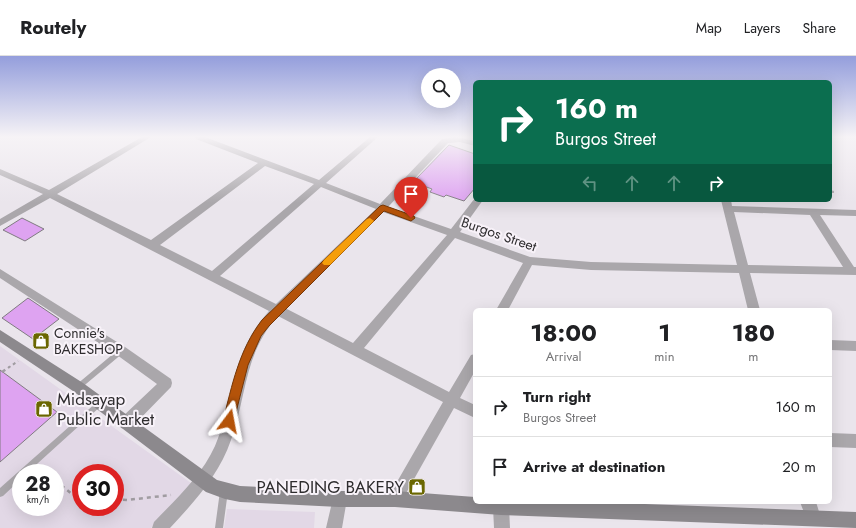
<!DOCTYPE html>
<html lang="en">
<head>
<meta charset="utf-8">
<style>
  :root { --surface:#fff; --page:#f6f6f6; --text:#202124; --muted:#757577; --line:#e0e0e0 }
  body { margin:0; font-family:Jost,sans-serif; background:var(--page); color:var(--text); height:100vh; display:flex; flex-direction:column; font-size:15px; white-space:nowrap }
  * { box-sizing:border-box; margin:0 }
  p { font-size:13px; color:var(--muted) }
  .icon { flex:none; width:22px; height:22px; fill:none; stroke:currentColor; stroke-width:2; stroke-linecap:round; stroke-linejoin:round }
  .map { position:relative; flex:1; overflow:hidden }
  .side { position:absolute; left:473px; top:252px; width:359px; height:196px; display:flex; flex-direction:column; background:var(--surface); border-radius:6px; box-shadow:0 4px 16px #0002 }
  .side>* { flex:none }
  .guide { position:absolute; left:473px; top:24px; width:359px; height:122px; border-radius:6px; box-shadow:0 4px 16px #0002; background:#0b6e4f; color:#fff; overflow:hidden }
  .controls { position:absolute; left:421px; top:12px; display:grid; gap:8px }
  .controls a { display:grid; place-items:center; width:40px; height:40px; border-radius:50%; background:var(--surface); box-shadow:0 4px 16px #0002; font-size:20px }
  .speed { position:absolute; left:12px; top:408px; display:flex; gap:8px; font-size:20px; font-weight:700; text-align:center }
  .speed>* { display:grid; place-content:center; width:52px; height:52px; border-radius:50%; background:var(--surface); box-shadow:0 4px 16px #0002; line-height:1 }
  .speed small { font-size:10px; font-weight:400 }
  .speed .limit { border:6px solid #d22; background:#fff; color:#111 }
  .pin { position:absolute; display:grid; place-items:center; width:34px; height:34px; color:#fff; margin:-41px -17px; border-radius:50% 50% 50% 0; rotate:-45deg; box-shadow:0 0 4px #0007 }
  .pin .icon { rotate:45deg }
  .me { position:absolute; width:44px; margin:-22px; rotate:13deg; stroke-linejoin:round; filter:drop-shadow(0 0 3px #0008) }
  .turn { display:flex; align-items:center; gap:14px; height:84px; padding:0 16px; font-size:18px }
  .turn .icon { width:52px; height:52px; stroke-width:2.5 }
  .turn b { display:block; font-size:28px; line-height:34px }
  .lanes { display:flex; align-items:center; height:38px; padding:0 16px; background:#0003; justify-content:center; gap:20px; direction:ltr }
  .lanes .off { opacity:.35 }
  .eta { display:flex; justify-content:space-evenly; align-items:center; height:68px; text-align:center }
  .eta b { font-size:24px; font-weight:700; line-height:28px }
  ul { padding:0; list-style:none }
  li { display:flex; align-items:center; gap:12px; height:60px; padding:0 16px; border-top:1px solid var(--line) }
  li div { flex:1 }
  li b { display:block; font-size:15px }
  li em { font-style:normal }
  header { display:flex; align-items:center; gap:24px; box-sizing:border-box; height:56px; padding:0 20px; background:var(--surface); border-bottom:1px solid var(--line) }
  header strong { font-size:19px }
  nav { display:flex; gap:22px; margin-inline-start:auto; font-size:14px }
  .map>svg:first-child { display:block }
  .built { fill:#e2d8e6; fill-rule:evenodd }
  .building { fill:#dea3f1; stroke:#807b81 }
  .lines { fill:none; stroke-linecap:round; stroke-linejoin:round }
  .path-far1 { stroke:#a09ca1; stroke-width:2; stroke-dasharray:3 3; stroke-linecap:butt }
  .path { stroke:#a09ca1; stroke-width:2.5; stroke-dasharray:4 4; stroke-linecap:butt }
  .service { fill:#aaa7ab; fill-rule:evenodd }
  .minor { fill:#aaa7ab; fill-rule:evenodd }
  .secondary { fill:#8c898d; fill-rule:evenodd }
  .route { fill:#b45309; stroke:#753606 }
  .slow { fill:#f59e0b }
  .labels { text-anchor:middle; stroke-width:4; stroke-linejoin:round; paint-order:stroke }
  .street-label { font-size:14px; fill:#2e2c2e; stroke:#f8f2f9 }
  .poi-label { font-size:14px; fill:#2e2c2e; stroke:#f8f2f9; text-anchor:start }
  .near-poi-label { font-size:17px; fill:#2e2c2e; stroke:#f8f2f9; text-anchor:start }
</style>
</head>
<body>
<header>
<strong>Routely</strong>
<nav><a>Map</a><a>Layers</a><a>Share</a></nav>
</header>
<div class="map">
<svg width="856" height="472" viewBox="0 0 856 472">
  <rect width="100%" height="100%" fill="#eae5ec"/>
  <!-- built -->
  <path class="built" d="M 0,290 L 191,427 L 151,472 L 0,472 ZM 21,417 L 55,417 L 55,451 L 21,451 ZM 81,417 L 115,417 L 115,451 L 81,451 Z
    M 227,453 L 315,456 L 314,472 L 224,472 Z"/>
  <!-- building -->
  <path class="building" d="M 449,89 L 475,98 L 475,132 L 464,145 L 446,139 L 444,141 L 430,136 L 432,133 L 413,126 Z
    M 22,162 L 44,173 L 25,185 L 3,174 Z
    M 28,242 L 59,263 L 33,283 L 2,262 Z
    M 0,314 L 57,356 L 0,406 Z"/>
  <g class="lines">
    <!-- path-far1 -->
    <path class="path-far1" d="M 8,312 L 18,305"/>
    <!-- path -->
    <path class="path" d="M 2,316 L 9,311
      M 40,413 L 46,417
      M 55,424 L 73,439 L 81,440
      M 115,443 L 127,444 L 171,439"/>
    <!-- service -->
    <path class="service" d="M 830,134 L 834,135 L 834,137 L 830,137 Z
      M 121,292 L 123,293 L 124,295 L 123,297 L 80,333 L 78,334 L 76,333 L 75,331 L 76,329 L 119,293 Z
      M 99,345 L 101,346 L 102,348 L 101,350 L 27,417 L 21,417 L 21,423 L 3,440 L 0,441 L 0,432 L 97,346 Z
      M 224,431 L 227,432 L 228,435 L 223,472 L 215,472 L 220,435 L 221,432 Z"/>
    <!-- minor -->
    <path class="minor" d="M 142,81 L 151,81 L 57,138 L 151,184 L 258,107 L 196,83 L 195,81 L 205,81 L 319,124 L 370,81 L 378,81 L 326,127 L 380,148 L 442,83 L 456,81 L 475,85 L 475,90 L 460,86 L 448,87 L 388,151 L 451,173 L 475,142 L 475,144 L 483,144 L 460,176 L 530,201 L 591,206 L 737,209 L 721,144 L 731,144 L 732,150 L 856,154 L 856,160 L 820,159 L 854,211 L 856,211 L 856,219 L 750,217 L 760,254 L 748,254 L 739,217 L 591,214 L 532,209 L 508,254 L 496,254 L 523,207 L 455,182 L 364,292 L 449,336 L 471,299 L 475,298 L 475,315 L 460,342 L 475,349 L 475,362 L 454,352 L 400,448 L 395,451 L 390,448 L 387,443 L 390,438 L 443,346 L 278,260 C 244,297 247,339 231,384 C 219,419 195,445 170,472 L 152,472 L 154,466 C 176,443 202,419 215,390 C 236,340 229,299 269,255 L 50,142 L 0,170 L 0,163 L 43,138 L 0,119 L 0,113 L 49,134 ZM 265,110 L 314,128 L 212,215 L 160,189 ZM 321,131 L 376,153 L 276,248 L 220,220 ZM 383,156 L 447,179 L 353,287 L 285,252 ZM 734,156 L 810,159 L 843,211 L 748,209 Z
      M 0,213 L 125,291 L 171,323 L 172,327 L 171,331 L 131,372 L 126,373 L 121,372 L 119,367 L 121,362 L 157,328 L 117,299 L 0,222 Z
      M 830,284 L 856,285 L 856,295 L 830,294 Z
      M 830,377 L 856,378 L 856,392 L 830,391 Z
      M 339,435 L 344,438 L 347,443 L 342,472 L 326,472 L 334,438 Z
      M 495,446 L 507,446 L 509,451 L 510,472 L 494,472 L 493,451 Z
      M 800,446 L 816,446 L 821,462 L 818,467 L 813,470 L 808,467 Z"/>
    <!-- secondary -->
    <path class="secondary" d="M 0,274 L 83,327 L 217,424 L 240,430 L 339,435 L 395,435 L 475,441 L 475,446 L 592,446 L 856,456 L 856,472 L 501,459 L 395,451 L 339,451 L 240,446 L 225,443 L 206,436 L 73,335 L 0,286 Z"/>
  </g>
  <!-- sky -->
  <linearGradient id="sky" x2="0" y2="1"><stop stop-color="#949edc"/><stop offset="0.55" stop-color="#f6f3f6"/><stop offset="1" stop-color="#f6f3f6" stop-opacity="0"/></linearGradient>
  <rect width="856" height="147" fill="url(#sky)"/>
  <!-- route -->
  <path class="route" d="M 383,149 L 414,160 L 415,162 L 411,165 L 384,155 L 269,270 L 261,280 L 248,309 L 233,368 L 229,370 L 225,368 L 223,365 C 232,329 239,294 262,264 L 380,150 Z"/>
  <!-- slow -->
  <path class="slow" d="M 370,162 L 374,165 L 330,209 L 324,209 L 322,207 L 324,204 L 367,163 Z"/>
  <!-- icons -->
  <defs>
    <symbol id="shop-square" viewBox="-11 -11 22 22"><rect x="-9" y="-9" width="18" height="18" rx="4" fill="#6a6700" stroke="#f8f2f9"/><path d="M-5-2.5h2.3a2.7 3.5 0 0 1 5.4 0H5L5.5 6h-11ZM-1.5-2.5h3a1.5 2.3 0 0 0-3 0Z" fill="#fff"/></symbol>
  </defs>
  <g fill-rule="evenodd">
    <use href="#shop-square" x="31" y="275" width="20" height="20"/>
    <use href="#shop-square" x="34" y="343" width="20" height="20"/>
    <use href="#shop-square" x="407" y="421" width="20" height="20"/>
  </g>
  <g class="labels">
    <!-- street labels -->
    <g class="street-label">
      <text transform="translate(499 178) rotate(19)" y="5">Burgos Street</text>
    </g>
    <!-- poi labels -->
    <g class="poi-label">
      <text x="54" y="282">Connie's<tspan x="54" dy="16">BAKESHOP</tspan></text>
    </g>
    <!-- near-poi labels -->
    <g class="near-poi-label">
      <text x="57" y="349">Midsayap<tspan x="57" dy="20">Public Market</tspan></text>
      <text x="404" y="437" text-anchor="end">PANEDING BAKERY</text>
    </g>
  </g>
</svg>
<div class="controls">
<a><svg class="icon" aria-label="search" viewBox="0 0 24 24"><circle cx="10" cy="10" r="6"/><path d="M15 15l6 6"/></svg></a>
</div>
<div class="speed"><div>28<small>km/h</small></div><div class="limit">30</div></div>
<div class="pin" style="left:411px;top:162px;background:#d93025"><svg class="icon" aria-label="arrive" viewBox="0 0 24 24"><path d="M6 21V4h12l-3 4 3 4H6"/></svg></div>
<svg class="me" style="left:229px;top:365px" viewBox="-20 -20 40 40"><path d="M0-17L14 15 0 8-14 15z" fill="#b45309" stroke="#fff" stroke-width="4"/></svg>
<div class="guide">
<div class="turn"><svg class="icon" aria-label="right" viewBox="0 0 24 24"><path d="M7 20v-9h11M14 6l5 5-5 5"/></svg><div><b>160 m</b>Burgos Street</div></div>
<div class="lanes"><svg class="icon off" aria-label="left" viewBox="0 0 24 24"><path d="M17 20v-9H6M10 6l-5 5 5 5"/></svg><svg class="icon off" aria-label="ahead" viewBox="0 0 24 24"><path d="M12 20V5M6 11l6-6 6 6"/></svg><svg class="icon off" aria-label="ahead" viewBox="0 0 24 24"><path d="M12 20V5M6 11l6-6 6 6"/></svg><svg class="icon" aria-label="right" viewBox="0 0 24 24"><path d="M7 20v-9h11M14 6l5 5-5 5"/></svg></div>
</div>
<section class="side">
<div class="eta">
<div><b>18:00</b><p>Arrival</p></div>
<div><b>1</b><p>min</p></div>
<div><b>180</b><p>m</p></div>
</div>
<ul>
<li><svg class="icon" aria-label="right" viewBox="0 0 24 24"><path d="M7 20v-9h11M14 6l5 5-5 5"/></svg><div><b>Turn right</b><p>Burgos Street</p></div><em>160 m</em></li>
<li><svg class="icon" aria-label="arrive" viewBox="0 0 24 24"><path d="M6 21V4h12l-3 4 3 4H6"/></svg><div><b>Arrive at destination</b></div><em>20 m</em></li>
</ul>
</section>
</div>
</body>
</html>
